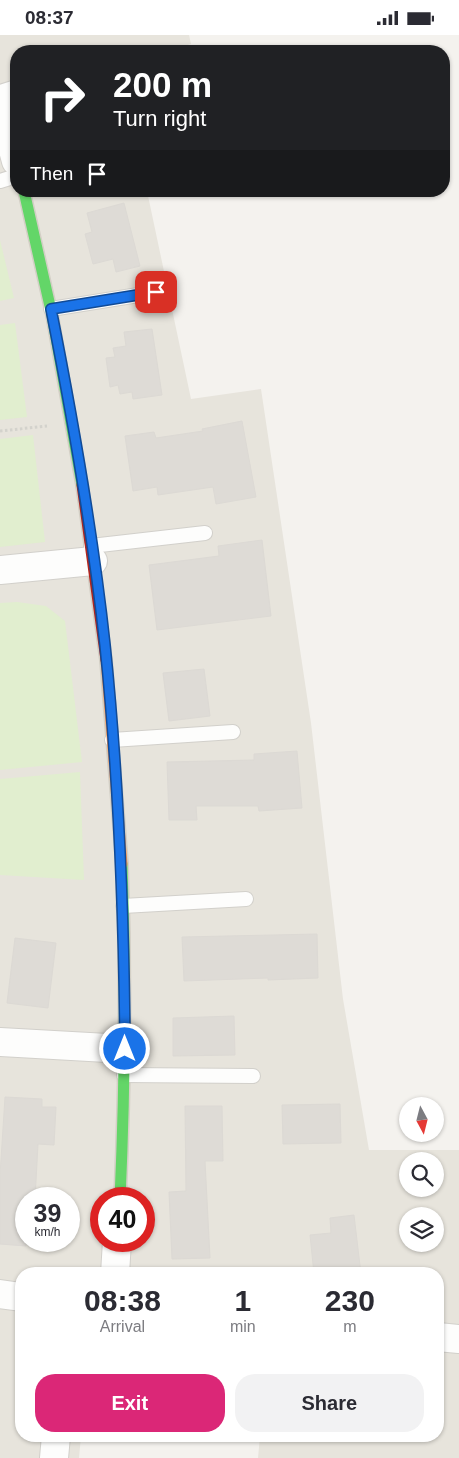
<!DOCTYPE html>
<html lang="en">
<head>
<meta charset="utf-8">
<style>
  :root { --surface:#fff; --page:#f2f2f3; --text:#2b2b33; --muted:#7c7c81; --accent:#db2777 }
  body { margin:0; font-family:Helvetica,sans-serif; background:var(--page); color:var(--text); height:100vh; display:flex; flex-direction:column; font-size:19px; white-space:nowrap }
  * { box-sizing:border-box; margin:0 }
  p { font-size:16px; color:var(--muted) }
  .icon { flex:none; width:28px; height:28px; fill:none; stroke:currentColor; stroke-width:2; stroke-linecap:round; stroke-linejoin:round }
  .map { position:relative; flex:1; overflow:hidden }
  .side { position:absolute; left:15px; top:1232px; width:429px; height:175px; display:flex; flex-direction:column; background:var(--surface); border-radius:20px; box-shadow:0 1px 4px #0004 }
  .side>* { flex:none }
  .top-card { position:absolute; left:10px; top:10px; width:440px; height:152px; border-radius:20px; box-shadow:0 1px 4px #0004; background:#202124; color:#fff; overflow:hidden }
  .needle { width:32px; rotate:173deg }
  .fabs { position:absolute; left:399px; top:1062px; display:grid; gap:10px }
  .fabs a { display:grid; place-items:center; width:45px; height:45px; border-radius:50%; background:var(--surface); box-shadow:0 1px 4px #0004; font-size:25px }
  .speed { position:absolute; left:15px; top:1152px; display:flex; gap:10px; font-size:25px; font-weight:700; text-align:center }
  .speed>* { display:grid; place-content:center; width:65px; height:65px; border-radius:50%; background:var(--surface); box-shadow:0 1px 4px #0004; line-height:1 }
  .speed small { font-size:12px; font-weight:400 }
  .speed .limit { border:8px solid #d22; background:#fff; color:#111 }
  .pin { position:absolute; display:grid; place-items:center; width:42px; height:42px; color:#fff; margin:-21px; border-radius:10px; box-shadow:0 2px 8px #0006 }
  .me { position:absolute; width:55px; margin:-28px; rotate:0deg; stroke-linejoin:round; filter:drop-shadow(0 0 4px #0008) }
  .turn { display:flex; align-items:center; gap:18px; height:105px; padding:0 20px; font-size:22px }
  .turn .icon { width:65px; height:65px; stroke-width:2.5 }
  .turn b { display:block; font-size:35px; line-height:42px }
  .then { display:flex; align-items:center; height:48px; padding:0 20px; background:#0003; gap:10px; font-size:19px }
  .eta { display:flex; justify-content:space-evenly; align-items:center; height:85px; text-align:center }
  .eta b { font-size:30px; font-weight:800; line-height:35px }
  .action { display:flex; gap:10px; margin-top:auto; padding:10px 20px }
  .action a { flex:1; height:58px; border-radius:20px; background:var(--accent); color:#fff; font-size:20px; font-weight:800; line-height:58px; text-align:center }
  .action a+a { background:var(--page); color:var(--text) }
  .status { display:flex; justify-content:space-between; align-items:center; height:35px; padding:0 25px; background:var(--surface); direction:ltr }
  .status svg { height:14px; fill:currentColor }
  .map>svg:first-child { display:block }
  .residential { fill:#e7e4dc; fill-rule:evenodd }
  .green { fill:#e1eecf }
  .building { fill:#dedbd6; stroke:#dcd9d4 }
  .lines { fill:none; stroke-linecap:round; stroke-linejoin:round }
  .lane-casing { stroke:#d2d0cb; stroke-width:16 }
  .street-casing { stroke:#d2d0cb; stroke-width:30 }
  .fast-casing { stroke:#d3cfc5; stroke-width:14 }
  .slow-casing { stroke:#d3cfc5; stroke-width:14 }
  .jam-casing { stroke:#d3cfc5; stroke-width:14 }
  .path { stroke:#d3d2cc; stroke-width:3; stroke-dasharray:2.5 2.5; stroke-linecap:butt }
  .lane { stroke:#fdfdfc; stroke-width:14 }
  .street { stroke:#fdfdfc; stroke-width:28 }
  .fast { stroke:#63d668; stroke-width:11 }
  .slow { stroke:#ff974d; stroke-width:11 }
  .jam { stroke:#b3261e; stroke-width:11 }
  .route-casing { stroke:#114b97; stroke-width:12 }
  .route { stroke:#1a73e8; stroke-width:9 }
</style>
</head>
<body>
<div class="status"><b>08:37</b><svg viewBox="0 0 49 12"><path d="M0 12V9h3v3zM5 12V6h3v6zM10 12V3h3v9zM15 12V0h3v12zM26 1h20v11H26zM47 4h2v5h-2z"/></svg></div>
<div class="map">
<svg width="459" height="1423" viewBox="0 0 459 1423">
  <rect width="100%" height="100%" fill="#f4f2ee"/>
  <!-- residential -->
  <path class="residential" d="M 0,0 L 189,0 L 191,9 L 168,16 L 16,16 L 16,156 L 147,156 L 191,364 L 261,354 L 311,688 L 343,964 L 369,1115 L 459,1115 L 459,1423 L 258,1423 L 260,1401 L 438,1401 L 438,1239 L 21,1239 L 21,1401 L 81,1401 L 79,1423 L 0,1423 ZM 408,1126 L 435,1126 L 435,1154 L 408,1154 ZM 26,1164 L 69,1164 L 69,1206 L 26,1206 ZM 101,1164 L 144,1164 L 144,1206 L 101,1206 ZM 408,1181 L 435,1181 L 435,1209 L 408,1209 Z"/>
  <!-- green -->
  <path class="green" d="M 0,205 L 14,263 L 0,266 Z
    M 15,288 L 27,382 L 0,385 L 0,290 Z
    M 33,400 L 45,507 L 0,512 L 0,404 Z
    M 17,567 L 46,571 L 65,586 L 82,727 L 0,735 L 0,568 Z
    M 80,737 L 84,845 L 0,840 L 0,744 Z"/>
  <!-- building -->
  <path class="building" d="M 124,168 L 140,231 L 116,237 L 113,224 L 93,229 L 85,199 L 92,197 L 87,178 Z
    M 152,294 L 162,360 L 133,364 L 132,357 L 120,359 L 118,350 L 110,352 L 106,323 L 115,322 L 113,313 L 126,311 L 124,297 Z
    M 242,386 L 256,462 L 216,469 L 213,452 L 158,460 L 157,452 L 133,456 L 125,401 L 154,397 L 156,403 L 203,396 L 202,394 Z
    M 262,505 L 271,581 L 157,595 L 149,530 L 219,521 L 218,511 Z
    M 204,634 L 210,681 L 169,686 L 163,638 Z
    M 297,716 L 302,773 L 259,776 L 258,771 L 196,771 L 197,785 L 169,785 L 167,727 L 254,725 L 254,719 Z
    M 317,899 L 318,943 L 268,945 L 268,943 L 184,946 L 182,902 Z
    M 15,903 L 56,908 L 48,973 L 7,968 Z
    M 234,981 L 235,1020 L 173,1021 L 173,983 Z
    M 5,1062 L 42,1064 L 42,1072 L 56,1072 L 54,1110 L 38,1109 L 35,1164 L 26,1164 L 26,1211 L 0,1209 L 0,1140 Z
    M 340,1069 L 341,1108 L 283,1109 L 282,1070 Z
    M 185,1071 L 222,1071 L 223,1126 L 205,1126 L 210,1223 L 172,1224 L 169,1157 L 186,1156 Z
    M 354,1180 L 361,1239 L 314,1239 L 310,1200 L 331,1198 L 330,1183 Z"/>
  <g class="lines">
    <defs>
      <path id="lane" d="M 0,57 L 16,52
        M 0,146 L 16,141
        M 51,274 L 157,257
        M 91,511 L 205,498
        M 112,705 L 233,697
        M 123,871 L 246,864
        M 124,1040 L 253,1041"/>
      <path id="street" d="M 0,67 L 16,126
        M 0,535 L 93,526
        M 0,1007 L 125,1014
        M 115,1239 L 117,1206
        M 0,1259 L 21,1262
        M 438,1302 L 459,1304
        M 54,1423 L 56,1401"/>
      <path id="fast" d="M 24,156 L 52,280 L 82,450
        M 120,1164 C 125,1052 126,941 122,829"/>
      <path id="slow" d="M 106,625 L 122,829"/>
      <path id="jam" d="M 82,450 L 106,625"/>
    </defs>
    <!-- lane casing -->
    <use href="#lane" class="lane-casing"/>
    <!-- street casing -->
    <use href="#street" class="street-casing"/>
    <!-- fast casing -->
    <use href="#fast" class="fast-casing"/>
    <!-- slow casing -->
    <use href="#slow" class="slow-casing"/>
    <!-- jam casing -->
    <use href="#jam" class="jam-casing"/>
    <!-- path -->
    <path class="path" d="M 0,396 L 47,391"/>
    <!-- lane -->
    <use href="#lane" class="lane"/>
    <!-- street -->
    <use href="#street" class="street"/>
    <!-- fast -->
    <use href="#fast" class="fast"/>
    <!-- slow -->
    <use href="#slow" class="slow"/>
    <!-- jam -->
    <use href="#jam" class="jam"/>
  </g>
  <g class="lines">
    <defs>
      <path id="route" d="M 125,1014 C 124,880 119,745 105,610 C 93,498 73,385 51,274 L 156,257"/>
    </defs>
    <!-- route casing -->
    <use href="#route" class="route-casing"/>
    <!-- route -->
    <use href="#route" class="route"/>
  </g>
</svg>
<div class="fabs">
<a><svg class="needle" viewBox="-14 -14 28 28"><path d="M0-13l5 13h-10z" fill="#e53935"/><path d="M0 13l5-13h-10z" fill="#7c7c81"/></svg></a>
<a><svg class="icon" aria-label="search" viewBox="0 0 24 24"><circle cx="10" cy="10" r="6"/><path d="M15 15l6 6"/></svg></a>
<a><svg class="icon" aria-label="layers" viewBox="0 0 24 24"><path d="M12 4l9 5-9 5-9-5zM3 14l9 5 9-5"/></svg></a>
</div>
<div class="speed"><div>39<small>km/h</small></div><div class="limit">40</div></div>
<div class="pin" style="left:156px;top:257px;background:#d93025"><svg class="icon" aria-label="arrive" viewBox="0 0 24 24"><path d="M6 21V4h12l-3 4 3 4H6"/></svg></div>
<svg class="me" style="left:125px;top:1014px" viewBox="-20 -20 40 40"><circle r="17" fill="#1a73e8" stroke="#fff" stroke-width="3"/><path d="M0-11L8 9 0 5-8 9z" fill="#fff"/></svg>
<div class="top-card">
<div class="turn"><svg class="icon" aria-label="right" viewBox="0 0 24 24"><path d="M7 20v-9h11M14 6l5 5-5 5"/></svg><div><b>200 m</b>Turn right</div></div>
<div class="then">Then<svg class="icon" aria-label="arrive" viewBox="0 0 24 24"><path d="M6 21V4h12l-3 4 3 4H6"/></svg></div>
</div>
<section class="side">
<div class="eta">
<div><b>08:38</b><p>Arrival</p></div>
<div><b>1</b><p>min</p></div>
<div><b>230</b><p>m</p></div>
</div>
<div class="action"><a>Exit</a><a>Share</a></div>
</section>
</div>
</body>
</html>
